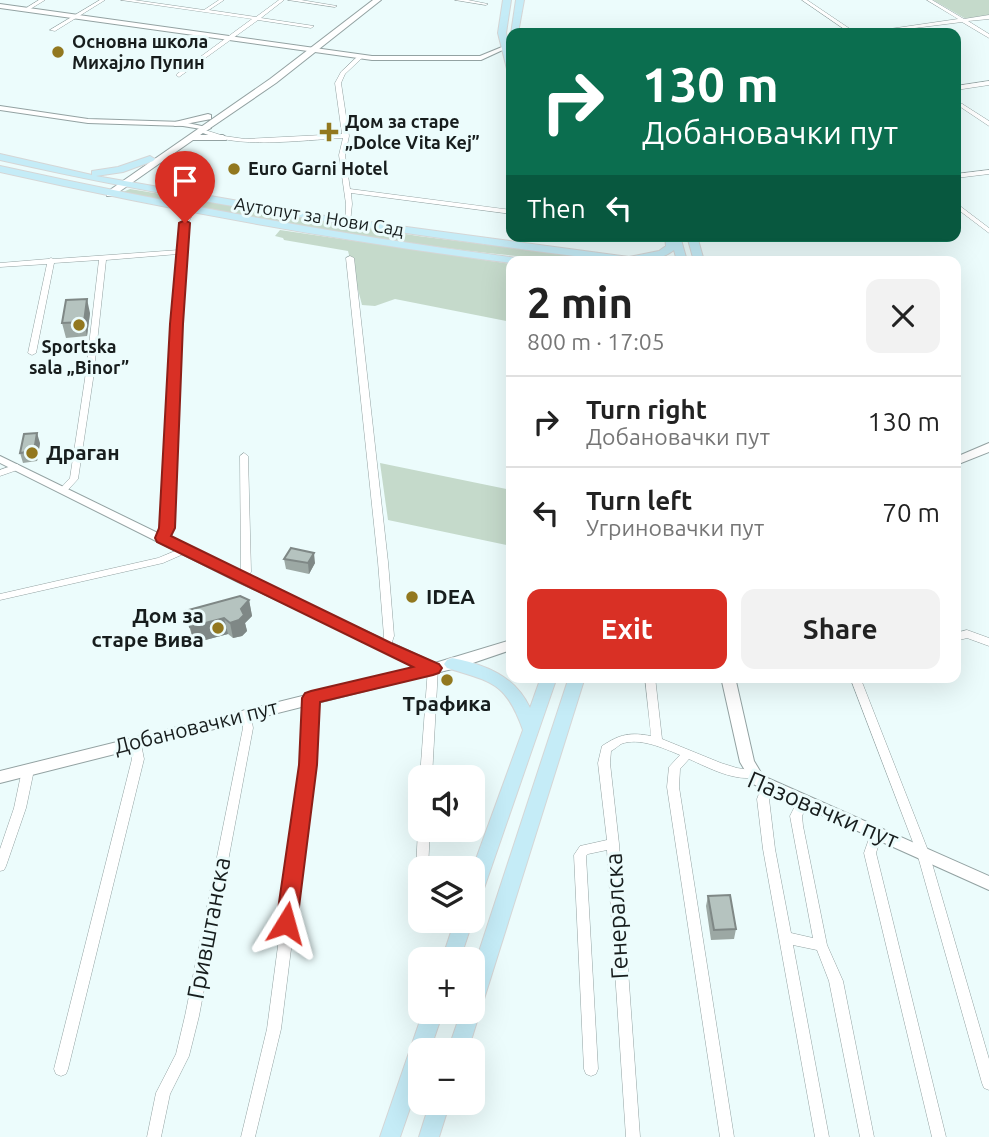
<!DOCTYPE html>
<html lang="en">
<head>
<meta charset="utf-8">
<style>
  :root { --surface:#fff; --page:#f2f2f2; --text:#222; --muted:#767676; --line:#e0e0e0; --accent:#d93025 }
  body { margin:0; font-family:Ubuntu,sans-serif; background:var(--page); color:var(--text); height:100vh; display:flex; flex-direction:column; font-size:26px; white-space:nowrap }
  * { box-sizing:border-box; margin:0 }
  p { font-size:23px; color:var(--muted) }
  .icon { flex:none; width:38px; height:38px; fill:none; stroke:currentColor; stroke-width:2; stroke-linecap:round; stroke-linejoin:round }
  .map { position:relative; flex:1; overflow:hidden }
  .drawer { position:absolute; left:506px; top:256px; width:455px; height:427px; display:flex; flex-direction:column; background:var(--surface); border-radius:14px; box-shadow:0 7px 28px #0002 }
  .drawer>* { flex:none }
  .top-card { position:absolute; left:506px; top:28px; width:455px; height:214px; border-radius:14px; box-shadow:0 7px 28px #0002; background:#0b6e4f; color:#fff; overflow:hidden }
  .tools { position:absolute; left:408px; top:765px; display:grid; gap:14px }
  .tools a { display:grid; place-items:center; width:77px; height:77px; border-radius:14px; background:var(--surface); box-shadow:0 7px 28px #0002; font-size:35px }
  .pin { position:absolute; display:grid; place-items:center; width:60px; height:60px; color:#fff; margin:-72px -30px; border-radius:50% 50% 50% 0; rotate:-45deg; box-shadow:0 0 7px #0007 }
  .pin .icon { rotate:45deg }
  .me { position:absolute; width:77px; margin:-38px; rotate:8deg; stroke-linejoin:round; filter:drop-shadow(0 0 5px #0008) }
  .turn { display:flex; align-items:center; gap:24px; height:147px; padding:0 21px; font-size:32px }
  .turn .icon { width:91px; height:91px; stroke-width:2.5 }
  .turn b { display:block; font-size:49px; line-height:60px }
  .then { display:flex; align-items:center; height:66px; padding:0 21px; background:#0003; gap:14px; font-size:26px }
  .round { display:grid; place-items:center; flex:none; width:74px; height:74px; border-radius:14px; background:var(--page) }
  .overview { display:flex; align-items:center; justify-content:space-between; height:119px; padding:0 21px }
  h1 { font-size:42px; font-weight:600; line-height:52px }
  .cta { display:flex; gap:14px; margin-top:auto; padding:14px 21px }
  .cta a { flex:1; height:80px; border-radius:14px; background:var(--accent); color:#fff; font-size:28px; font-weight:600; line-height:80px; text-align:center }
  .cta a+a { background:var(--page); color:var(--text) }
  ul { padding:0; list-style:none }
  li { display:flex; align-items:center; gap:21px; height:91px; padding:0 21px; border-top:2px solid var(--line) }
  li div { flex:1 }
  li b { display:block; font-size:26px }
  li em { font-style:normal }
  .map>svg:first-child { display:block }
  .green { fill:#c5dacb }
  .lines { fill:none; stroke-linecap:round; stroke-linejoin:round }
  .minor-casing { stroke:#93a2a2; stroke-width:1 }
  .tertiary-casing { stroke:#93a2a2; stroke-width:2 }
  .secondary-casing { stroke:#93a2a2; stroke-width:2 }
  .primary-casing { stroke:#d5d6d6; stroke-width:2 }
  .minor { fill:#fff; fill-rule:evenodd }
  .tertiary { fill:#fff; fill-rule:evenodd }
  .secondary { fill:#fff; fill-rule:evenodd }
  .primary { fill:#c5ecf7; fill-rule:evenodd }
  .wall { fill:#9ca8a4 }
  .shaded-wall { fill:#7f8886 }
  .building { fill:#b5c3bf; stroke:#7f8886; stroke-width:2 }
  .route { fill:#d93025; stroke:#8d1f18; stroke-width:2 }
  .poi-dot { fill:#92781f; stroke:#ecfcfc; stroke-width:2.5 }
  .labels { text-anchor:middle; stroke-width:6; stroke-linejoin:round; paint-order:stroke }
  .far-poi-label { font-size:18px; font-weight:bold; fill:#171d1d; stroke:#ecfcfc; text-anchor:start }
  .far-street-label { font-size:18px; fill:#171d1d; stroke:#ecfcfc }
  .poi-label { font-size:21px; font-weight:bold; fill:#171d1d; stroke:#ecfcfc; text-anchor:start }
  .street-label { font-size:21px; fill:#171d1d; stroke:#ecfcfc }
  .near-street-label { font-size:24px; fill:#171d1d; stroke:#ecfcfc }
</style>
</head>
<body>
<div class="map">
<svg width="989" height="1137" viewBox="0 0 989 1137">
  <rect width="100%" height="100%" fill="#ecfcfc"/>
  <!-- green -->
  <path class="green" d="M 933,0 L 989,0 L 989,15 L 966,19 Z
    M 130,189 L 418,236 L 617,261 C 520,261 424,245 327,230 C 259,219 189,210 123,192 Z
    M 280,230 L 511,264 L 511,322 L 395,299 L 375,306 L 362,305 L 348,251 L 284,240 L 283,238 L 275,236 Z
    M 380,463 L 511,490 L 511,546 L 388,520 Z"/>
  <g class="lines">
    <defs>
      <path id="minor" d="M 39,0 L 45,0 L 27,11 L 23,10 Z
        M 100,0 L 105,0 L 55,31 L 50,30 Z
        M 121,0 L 134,0 L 204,10 L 219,0 L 224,0 L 209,10 L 256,17 L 279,0 L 284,0 L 261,18 L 314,26 L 311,28 L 258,20 L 179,77 L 176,75 L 177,74 L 252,19 Z
        M 288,0 L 301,0 L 337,6 L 335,7 Z
        M 455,0 L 468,0 L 488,4 L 486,5 Z
        M 802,0 L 807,0 L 856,33 L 850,33 Z
        M 927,0 L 932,0 L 964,19 L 989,15 L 989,19 L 968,21 L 989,34 L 989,38 L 962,22 L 875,33 L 862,33 L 958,19 Z
        M 358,56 L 363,57 L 345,74 L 341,83 L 349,136 L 345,155 L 350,189 L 511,210 L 511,214 L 351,193 L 352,204 L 350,223 L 345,224 L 346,204 L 339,155 L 343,138 C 302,140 235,150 199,131 L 202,129 L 224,136 L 245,139 L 342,134 L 335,83 L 341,72 Z
        M 989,81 L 989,85 L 956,90 L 956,86 Z
        M 956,100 L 989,121 L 989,126 L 956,104 Z
        M 989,170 L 989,174 L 956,178 L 956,174 Z
        M 956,203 L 989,228 L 989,233 L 956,208 Z
        M 192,208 L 195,210 L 188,223 L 186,252 L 174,430 L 172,532 L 165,540 L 162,541 L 157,538 L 162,531 L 166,430 L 178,254 L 106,260 L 93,379 L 78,479 L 66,492 L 63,493 L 59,490 L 70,478 L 85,379 L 99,260 L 54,263 L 36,353 L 32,355 L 28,353 L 47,264 L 0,267 L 0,263 L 48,259 L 51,258 L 54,259 L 179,250 L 182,223 L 190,209 Z
        M 350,256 L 354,258 L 388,562 L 394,636 L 389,651 L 381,651 L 380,648 L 384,636 L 378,562 L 346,258 Z
        M 244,453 L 248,456 L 251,572 L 245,581 L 242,582 L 237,579 L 241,572 L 240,456 Z
        M 17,464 L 21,467 L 20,469 L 0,476 L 0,470 Z
        M 185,547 L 190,550 L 188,552 L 163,563 L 0,600 L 0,594 L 158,558 Z
        M 967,630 L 989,638 L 989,646 L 967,638 L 956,641 L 956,633 Z
        M 433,664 L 437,665 L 438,668 L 432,777 L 420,777 L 428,668 L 429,665 Z
        M 645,677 L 655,677 L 662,739 L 721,763 L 737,768 L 757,771 L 759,774 L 757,777 C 735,782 709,768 689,759 L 680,769 L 679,787 L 734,1137 L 720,1137 L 667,787 L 669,767 L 680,755 C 663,748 639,737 621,744 C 618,746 615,749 611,751 L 610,763 L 619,844 L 640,1137 L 626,1137 L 607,850 L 588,854 L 586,856 L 598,1069 L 596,1074 L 591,1076 L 586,1074 L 584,1069 L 574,855 L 580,846 L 607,840 L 598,763 L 602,746 C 620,734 630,732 651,736 Z
        M 850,677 L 860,677 L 929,853 L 989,1059 L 989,1090 L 984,1088 L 982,1083 L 917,853 Z
        M 311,693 L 315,694 L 316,697 L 314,765 L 281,1029 L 255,1137 L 241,1137 L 267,1029 L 302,765 L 306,697 L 307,694 Z
        M 246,710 L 250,711 L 253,728 L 199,1016 L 189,1056 L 170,1094 L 161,1137 L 147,1137 L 156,1093 L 176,1054 L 185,1016 L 243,728 L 241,714 L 242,711 Z
        M 136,738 L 140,739 L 144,759 L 68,1069 L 66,1074 L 61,1076 L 56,1074 L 54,1069 L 132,759 L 130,742 L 132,739 Z
        M 28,765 L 32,767 L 34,770 L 26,808 L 6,866 L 4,870 L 0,871 L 0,849 L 14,808 L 22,770 L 24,767 Z
        M 767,781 L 771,783 L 773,786 L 769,799 L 775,849 L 791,933 L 813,938 L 790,816 L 799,798 L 803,796 L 807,798 L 809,801 L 802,816 L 803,826 L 827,945 L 843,981 L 874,1137 L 860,1137 L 829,981 L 817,950 L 793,945 L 829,1137 L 815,1137 L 763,849 L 757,799 L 763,783 Z
        M 420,826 L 420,830 L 430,830 L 428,868 L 420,868 L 420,872 L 416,868 L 418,830 Z
        M 876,829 L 880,830 L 882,834 L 876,853 L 946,1137 L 932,1137 L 864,853 L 872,830 Z"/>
      <path id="tertiary" d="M 0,4 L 372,56 L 480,56 L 502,47 L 507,48 L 481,60 L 372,60 L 0,8 Z
        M 0,106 L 88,119 L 183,122 L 211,128 L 207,130 L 183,126 L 88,123 L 0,110 Z
        M 0,456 L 246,576 L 435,663 L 511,640 L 511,650 L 464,666 L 0,783 L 0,771 L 419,667 L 238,582 L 0,463 Z
        M 721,677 L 735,677 L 754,761 L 763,776 L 989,876 L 989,890 L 753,784 L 740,762 Z"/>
      <path id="secondary" d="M 373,0 L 381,0 L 276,83 L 200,135 L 223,135 L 227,138 L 226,140 L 193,140 L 113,196 L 107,196 L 107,192 L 270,79 Z
        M 208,114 L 211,115 L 211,119 L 175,126 L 171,123 Z
        M 989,443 L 989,452 L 956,465 L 956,457 Z"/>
      <path id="primary" d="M 503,0 L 511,0 L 506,33 L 511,53 L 511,71 L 507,69 L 498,33 Z
        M 516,0 L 524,0 L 518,33 L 511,34 Z
        M 0,154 L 92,175 L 92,171 L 118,167 L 150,156 L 155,159 L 153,161 L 123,172 L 96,176 L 318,215 L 629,257 L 659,251 L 666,246 L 665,236 L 680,236 L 687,261 L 677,261 L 674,250 C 656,264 635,261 614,261 C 408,235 203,206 0,160 Z
        M 0,166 C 172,204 344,236 518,258 L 523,261 L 511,261 L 511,263 C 339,241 169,210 0,172 Z
        M 687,236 L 697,236 L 704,261 L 694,261 Z
        M 452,658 C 486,665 514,675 530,708 L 541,677 L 557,677 L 481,897 L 478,903 L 472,905 L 472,870 L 523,730 C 506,682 492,682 447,668 L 444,664 L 447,660 Z
        M 569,677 L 585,677 L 468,1050 L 448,1050 L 461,1012 L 472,1012 L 472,973 Z
        M 472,919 L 473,920 L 460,959 L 442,959 L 455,920 L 472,920 Z
        M 423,1012 L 443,1012 L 430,1050 L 420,1050 L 420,1079 L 400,1137 L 380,1137 Z
        M 430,1102 L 450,1102 L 439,1137 L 419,1137 Z"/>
    </defs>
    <!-- minor casing -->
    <use href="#minor" class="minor-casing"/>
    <!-- tertiary casing -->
    <use href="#tertiary" class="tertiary-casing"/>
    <!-- secondary casing -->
    <use href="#secondary" class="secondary-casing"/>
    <!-- primary casing -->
    <use href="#primary" class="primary-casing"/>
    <!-- minor -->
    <use href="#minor" class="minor"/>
    <!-- tertiary -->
    <use href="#tertiary" class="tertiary"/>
    <!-- secondary -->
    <use href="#secondary" class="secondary"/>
    <!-- primary -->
    <use href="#primary" class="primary"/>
  </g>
  <!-- wall -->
  <path class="wall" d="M 90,313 L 87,336 L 66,338 L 62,323 Z
    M 40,443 L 37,461 L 23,463 L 20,453 Z
    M 284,559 L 315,563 L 309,574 L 286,569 Z
    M 249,600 L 252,616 L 245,623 L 247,631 L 242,636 L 233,638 L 228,634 L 194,643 L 185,611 Z
    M 785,677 L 838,677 L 838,678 L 786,681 Z
    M 708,896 L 736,929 L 734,939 L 711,940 L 706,906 Z"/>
  <!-- shaded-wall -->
  <path class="shaded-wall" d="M 87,299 L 90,313 L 87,336 L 84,322 Z
    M 37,433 L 40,443 L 37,461 L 34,451 Z
    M 314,553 L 315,563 L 309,574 L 308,563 Z
    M 249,600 L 252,616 L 245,623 L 247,631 L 242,636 L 233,638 L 230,623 Z
    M 224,618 L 228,634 L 194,643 L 190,627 Z"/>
  <!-- building -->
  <path class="building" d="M 87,299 L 84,322 L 62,323 L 66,300 Z
    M 37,433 L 34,451 L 20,453 L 24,434 Z
    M 291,548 L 314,553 L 308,563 L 284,559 Z
    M 240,596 L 249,600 L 241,609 L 244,615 L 239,620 L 230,623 L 224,618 L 190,627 L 185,611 Z
    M 730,895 L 736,929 L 714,930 L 708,896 Z"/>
  <!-- route -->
  <path class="route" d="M 185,220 L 190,223 L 183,324 L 175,528 L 171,536 L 391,643 L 439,664 L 442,668 L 439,673 L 433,675 L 320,702 L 317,765 L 297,923 L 293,929 L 286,932 L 279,929 L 276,923 L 299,765 L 302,698 L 305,693 L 311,691 L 413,667 L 157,542 L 155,538 L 159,528 L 170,324 L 179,223 Z"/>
  <!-- markers -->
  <g class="poi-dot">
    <circle cx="58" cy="52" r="7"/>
    <path d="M325.5 121.5h7v7h7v7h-7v7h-7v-7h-7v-7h7z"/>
    <circle cx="234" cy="169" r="7"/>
    <circle cx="79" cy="325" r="7"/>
    <circle cx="32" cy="453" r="7"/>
    <circle cx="412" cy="597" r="7"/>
    <circle cx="218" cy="628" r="7"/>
    <circle cx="447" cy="680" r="7"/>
  </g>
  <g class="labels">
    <!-- far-poi labels -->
    <g class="far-poi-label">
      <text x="72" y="48">Основна школа<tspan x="72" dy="21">Михајло Пупин</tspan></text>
      <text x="345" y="128">Дом за старе<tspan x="345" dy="21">„Dolce Vita Kej”</tspan></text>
      <text x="248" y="175">Euro Garni Hotel</text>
      <text x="79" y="353" text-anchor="middle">Sportska<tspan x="79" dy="21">sala „Binor”</tspan></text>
    </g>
    <!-- far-street labels -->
    <g class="far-street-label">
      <text transform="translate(319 217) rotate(9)" y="6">Аутопут за Нови Сад</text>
    </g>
    <!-- poi labels -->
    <g class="poi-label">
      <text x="46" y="460">Драган</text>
      <text x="426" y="604">IDEA</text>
      <text x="204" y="623" text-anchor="end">Дом за<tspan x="204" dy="24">старе Вива</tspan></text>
      <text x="447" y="711" text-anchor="middle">Трафика</text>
    </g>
    <!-- street labels -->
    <g class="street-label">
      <text transform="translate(196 727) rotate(-14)" y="7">Добановачки пут</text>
    </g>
    <!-- near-street labels -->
    <g class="near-street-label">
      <text transform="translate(823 810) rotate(23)" y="8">Пазовачки пут</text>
      <text transform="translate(617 916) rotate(-93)" y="8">Генералска</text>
      <text transform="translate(209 928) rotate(-79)" y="8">Гривштанска</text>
    </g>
  </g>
</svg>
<div class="tools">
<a><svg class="icon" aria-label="sound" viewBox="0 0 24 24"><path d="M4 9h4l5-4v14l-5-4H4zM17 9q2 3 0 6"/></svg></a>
<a><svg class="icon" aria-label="layers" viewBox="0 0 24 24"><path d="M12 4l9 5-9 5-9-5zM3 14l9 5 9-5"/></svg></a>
<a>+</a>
<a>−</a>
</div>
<div class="pin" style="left:185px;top:223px;background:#d93025"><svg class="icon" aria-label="arrive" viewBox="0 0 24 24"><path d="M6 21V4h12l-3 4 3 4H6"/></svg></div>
<svg class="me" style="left:286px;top:923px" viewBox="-20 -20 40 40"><path d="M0-17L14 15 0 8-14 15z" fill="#d93025" stroke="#fff" stroke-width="4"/></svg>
<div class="top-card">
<div class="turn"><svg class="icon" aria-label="right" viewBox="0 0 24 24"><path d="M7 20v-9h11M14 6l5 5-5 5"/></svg><div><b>130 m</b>Добановачки пут</div></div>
<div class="then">Then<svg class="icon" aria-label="left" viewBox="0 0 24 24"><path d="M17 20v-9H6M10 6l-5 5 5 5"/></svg></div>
</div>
<section class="drawer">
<div class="overview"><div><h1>2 min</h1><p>800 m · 17:05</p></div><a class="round"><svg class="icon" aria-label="close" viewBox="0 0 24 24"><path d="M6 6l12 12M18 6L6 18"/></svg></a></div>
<ul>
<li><svg class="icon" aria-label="right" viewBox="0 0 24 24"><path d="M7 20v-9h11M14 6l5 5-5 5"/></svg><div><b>Turn right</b><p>Добановачки пут</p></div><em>130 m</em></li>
<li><svg class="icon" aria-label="left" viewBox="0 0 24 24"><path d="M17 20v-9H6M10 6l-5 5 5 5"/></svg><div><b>Turn left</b><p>Угриновачки пут</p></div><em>70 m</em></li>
</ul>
<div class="cta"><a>Exit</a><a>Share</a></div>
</section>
</div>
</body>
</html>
